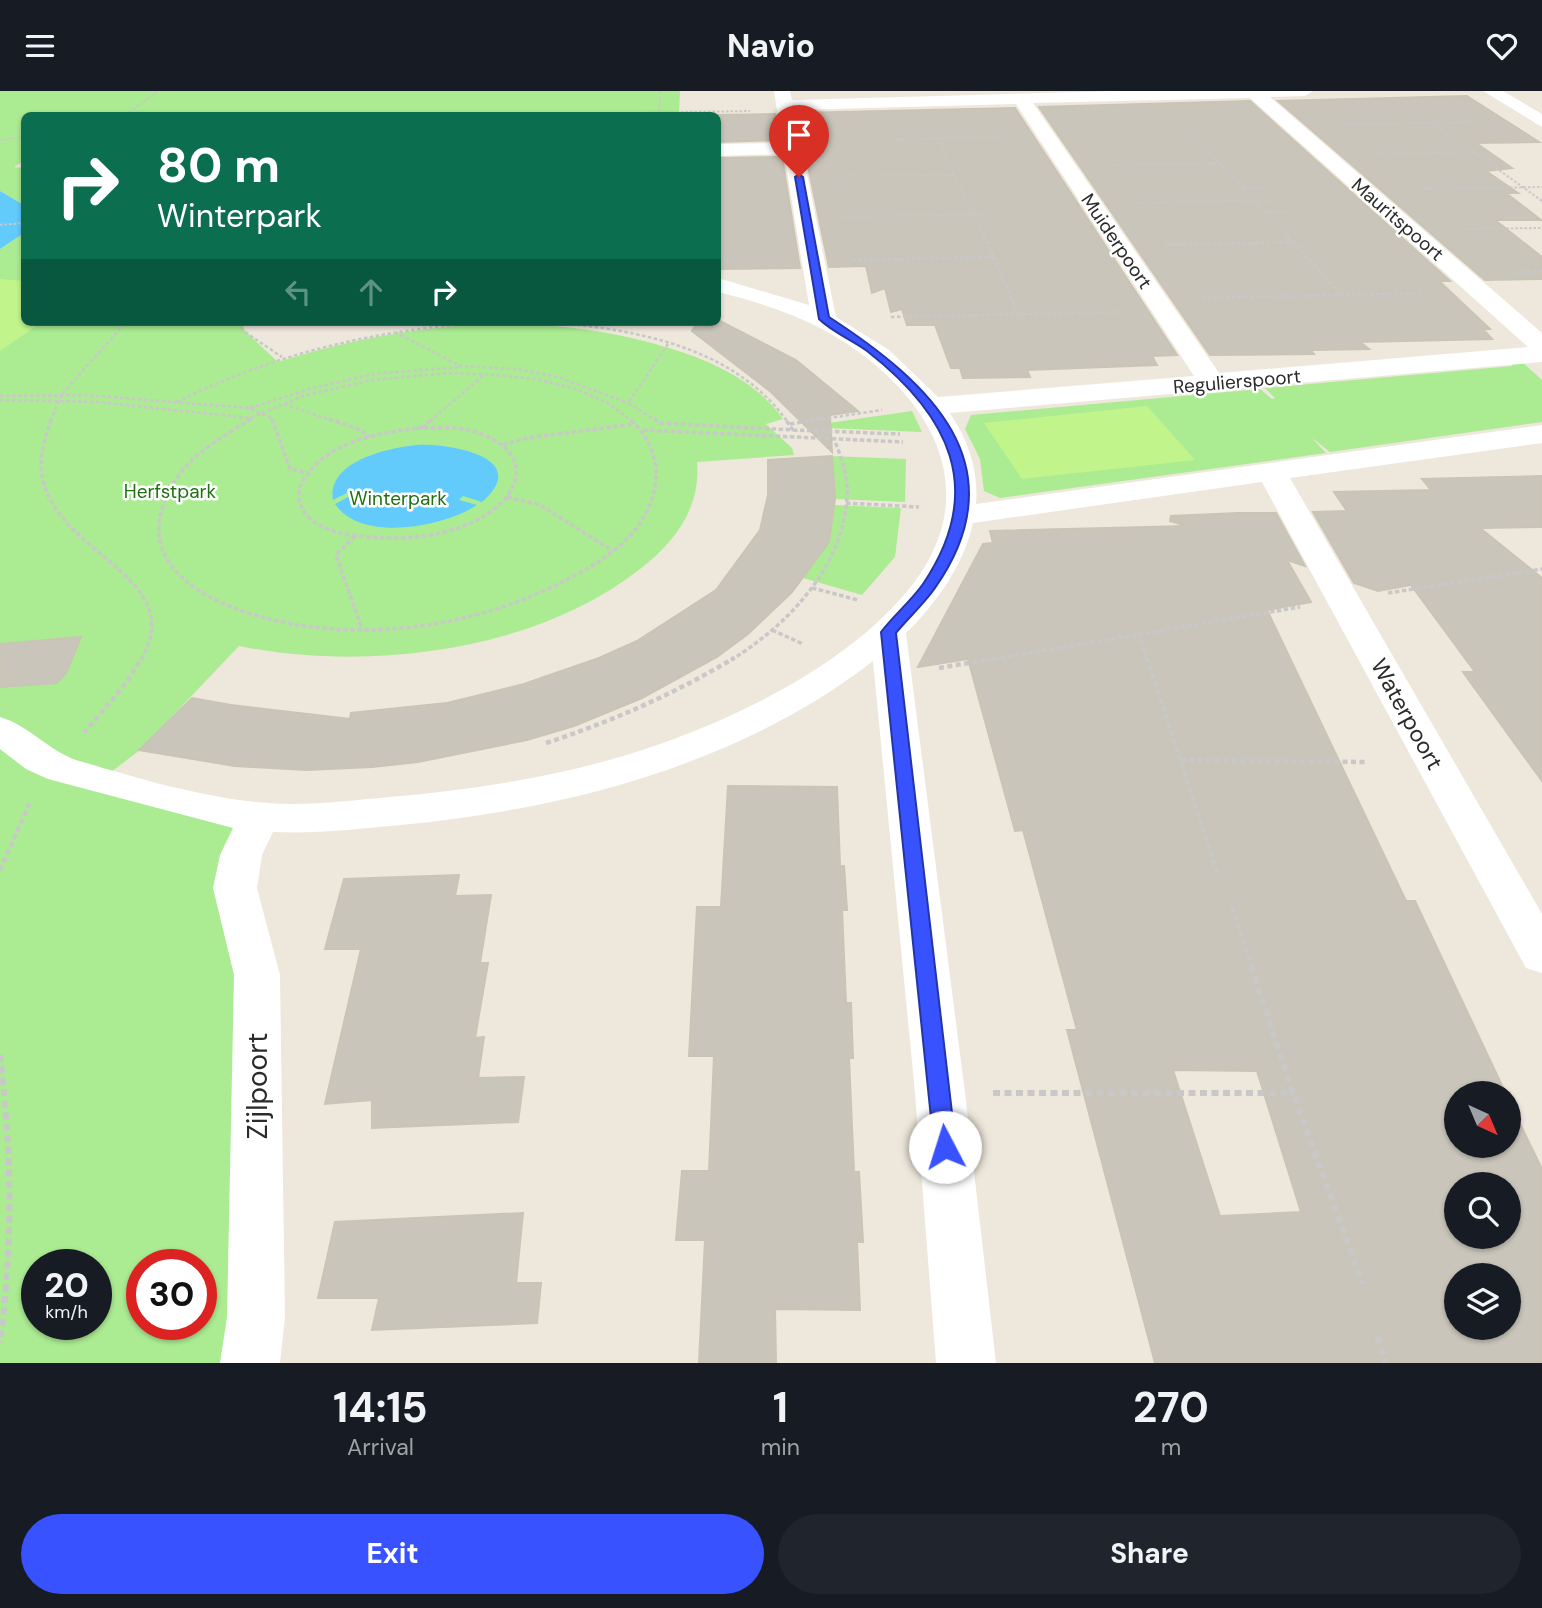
<!DOCTYPE html>
<html lang="en">
<head>
<meta charset="utf-8">
<style>
  :root { --surface:#171b24; --page:#20242c; --text:#f1f3f6; --muted:#9ea1a6; --accent:#3852ff }
  body { margin:0; font-family:"DM Sans",sans-serif; background:var(--page); color:var(--text); height:100vh; display:flex; flex-direction:column; font-size:26px; white-space:nowrap }
  * { box-sizing:border-box; margin:0 }
  p { font-size:23px; color:var(--muted) }
  .icon { flex:none; width:38px; height:38px; fill:none; stroke:currentColor; stroke-width:2; stroke-linecap:round; stroke-linejoin:round }
  .map { position:relative; height:1272px; overflow:hidden }
  .drawer { display:flex; flex-direction:column; background:var(--surface); flex:1 }
  .drawer>* { flex:none }
  .hud { position:absolute; left:21px; top:21px; width:700px; height:214px; border-radius:10px; box-shadow:0 2px 5px #0004; background:#0b6e4f; color:#fff; overflow:hidden }
  .needle { width:46px; rotate:136deg }
  .controls { position:absolute; left:1444px; top:990px; display:grid; gap:14px }
  .controls a { display:grid; place-items:center; width:77px; height:77px; border-radius:50%; background:var(--surface); box-shadow:0 2px 5px #0004; font-size:35px }
  .speed { position:absolute; left:21px; top:1158px; display:flex; gap:14px; font-size:35px; font-weight:700; text-align:center }
  .speed>* { display:grid; place-content:center; width:91px; height:91px; border-radius:50%; background:var(--surface); box-shadow:0 2px 5px #0004; line-height:1 }
  .speed small { font-size:18px; font-weight:400 }
  .speed .limit { border:10px solid #d22; background:#fff; color:#111 }
  .pin { position:absolute; display:grid; place-items:center; width:60px; height:60px; color:#fff; margin:-72px -30px; border-radius:50% 50% 50% 0; rotate:-45deg; box-shadow:0 0 7px #0007 }
  .pin .icon { rotate:45deg }
  .me { position:absolute; width:77px; margin:-38px; rotate:355deg; stroke-linejoin:round; filter:drop-shadow(0 0 5px #0008) }
  .turn { display:flex; align-items:center; gap:24px; height:147px; padding:0 21px; font-size:32px }
  .turn .icon { width:91px; height:91px; stroke-width:2.5 }
  .turn b { display:block; font-size:49px; line-height:60px }
  .lanes { display:flex; align-items:center; height:66px; padding:0 21px; background:#0003; justify-content:center; gap:35px; direction:ltr }
  .lanes .off { opacity:.35 }
  .eta { display:flex; justify-content:space-evenly; align-items:center; height:119px; text-align:center }
  .eta b { font-size:42px; font-weight:700; line-height:49px }
  .action { display:flex; gap:14px; margin-top:auto; padding:14px 21px }
  .action a { flex:1; height:80px; border-radius:42px; background:var(--accent); color:#fff; font-size:28px; font-weight:700; line-height:80px; text-align:center }
  .action a+a { background:var(--page); color:var(--text) }
  header { display:flex; justify-content:space-between; align-items:center; height:91px; padding:0 21px; background:var(--surface); font-size:32px; font-weight:700 }
  .map>svg:first-child { display:block }
  .green { fill:#abeb92; fill-rule:evenodd }
  .pitch { fill:#c2f48c }
  .water { fill:#63cbfc }
  .building { fill:#c9c5ba; stroke:#cac4b5; stroke-width:2; fill-rule:evenodd }
  .lines { fill:none; stroke-linecap:round; stroke-linejoin:round }
  .path-far4 { stroke:#c8c8c8; stroke-width:2; stroke-dasharray:2.5 2; stroke-linecap:butt }
  .path-far3 { stroke:#c8c8c8; stroke-width:2.5; stroke-dasharray:3.5 2.5; stroke-linecap:butt }
  .path-far2 { stroke:#c8c8c8; stroke-width:3.5; stroke-dasharray:4.5 2.5; stroke-linecap:butt }
  .path-far1 { stroke:#c8c8c8; stroke-width:4.5; stroke-dasharray:5 3.5; stroke-linecap:butt }
  .path { stroke:#c8c8c8; stroke-width:6; stroke-dasharray:7 4.5; stroke-linecap:butt }
  .minor { fill:#fff; fill-rule:evenodd }
  .route { fill:#3852ff; stroke:#2435a6; stroke-width:2 }
  .labels { text-anchor:middle; stroke-width:5; stroke-linejoin:round; paint-order:stroke }
  .far-street-label { font-size:19px; fill:#2b2b2b; stroke:#fff }
  .far-park-label { font-size:19px; fill:#207112; stroke:#fff }
  .street-label { font-size:23px; fill:#2b2b2b; stroke:#fff }
  .near-street-label { font-size:28px; fill:#2b2b2b; stroke:#fff }
</style>
</head>
<body>
<header><svg class="icon" aria-label="menu" viewBox="0 0 24 24"><path d="M4 6h16M4 12h16M4 18h16"/></svg>Navio<svg class="icon" aria-label="heart" viewBox="0 0 24 24"><path d="M12 20l-8-8c-3-5 5-10 8-4 3-6 11-1 8 4z"/></svg></header>
<div class="map">
<svg width="1542" height="1272" viewBox="0 0 1542 1272">
  <rect width="100%" height="100%" fill="#eee7db"/>
  <!-- green -->
  <path class="green" d="M 0,0 L 680,0 L 679,24 L 24,24 L 24,70 L 14,76 L 24,77 L 24,114 L 0,100 Z
    M 24,142 L 24,231 L 241,231 L 245,240 L 278,271 C 405,231 544,217 672,258 C 714,271 757,291 783,328 L 766,333 L 792,357 L 794,364 L 697,371 C 701,417 675,451 640,478 C 535,561 367,581 239,555 L 140,659 L 90,697 L 237,736 L 237,899 L 229,1227 L 222,1272 L 0,1272 L 0,158 ZM 37,1174 L 96,1174 L 96,1234 L 37,1234 ZM 142,1174 L 201,1174 L 201,1234 L 142,1234 Z
    M 1521,270 L 1542,289 L 1542,331 L 1330,361 L 1312,347 L 1326,362 L 1000,407 L 984,400 L 980,368 L 965,338 L 971,324 L 1260,298 L 1272,308 L 1275,307 L 1265,297 L 1513,275 L 1508,271 Z
    M 912,320 L 922,341 L 801,336 Z
    M 829,365 L 906,368 L 905,411 L 834,408 Z
    M 834,414 L 901,417 L 895,466 L 862,504 L 803,487 L 824,451 Z"/>
  <!-- pitch -->
  <path class="pitch" d="M 0,188 L 24,190 L 24,231 L 42,231 L 0,260 Z
    M 1147,315 L 1195,369 L 1022,388 L 984,332 Z"/>
  <!-- water -->
  <path class="water" d="M 0,100 L 24,114 L 24,142 L 0,158 Z
    M 417,354 C 448,352 534,366 482,411 L 463,405 L 459,409 L 477,414 C 444,436 361,452 335,413 L 357,401 L 353,399 L 333,409 C 327,370 388,357 417,354 Z"/>
  <!-- building -->
  <path class="building" d="M 1467,5 L 1539,51 L 1476,52 L 1512,77 L 1486,80 L 1518,102 L 1506,102 L 1541,129 L 1495,129 L 1542,166 L 1542,188 L 1485,189 L 1278,10 Z
    M 1250,10 L 1450,190 L 1439,190 L 1490,238 L 1483,238 L 1492,248 L 1360,251 L 1369,258 L 1311,259 L 1314,263 L 1210,264 L 1039,16 Z
    M 1015,17 L 1177,264 L 1152,265 L 1157,274 L 1027,279 L 1030,286 L 963,287 L 960,277 L 951,277 L 935,234 L 907,234 L 902,218 L 891,221 L 885,197 L 872,202 L 866,175 L 829,176 L 797,22 Z
    M 775,23 L 779,49 L 718,51 L 718,24 Z
    M 782,66 L 800,177 L 718,178 L 718,67 Z
    M 718,229 L 796,269 L 858,320 L 830,324 L 832,361 L 771,301 L 692,240 L 698,231 L 718,231 Z
    M 832,365 L 835,407 L 829,451 L 792,501 L 748,543 L 717,566 L 642,607 L 574,635 L 527,649 L 418,671 L 372,676 L 306,679 L 235,675 L 139,659 L 192,607 L 231,614 L 350,628 L 351,622 L 447,612 L 484,603 L 524,593 L 599,567 L 637,550 L 716,499 L 760,439 L 768,404 L 768,369 Z
    M 1542,385 L 1542,436 L 1480,437 L 1542,487 L 1542,690 L 1463,581 L 1475,581 L 1411,494 L 1378,500 L 1354,492 L 1313,421 L 1347,420 L 1334,401 L 1431,399 L 1422,388 Z
    M 1238,422 L 1276,422 L 1305,475 L 1287,469 L 1311,511 L 1267,519 L 1406,810 L 1415,810 L 1506,1003 L 1456,1003 L 1456,1055 L 1508,1055 L 1508,1008 L 1542,1078 L 1542,1272 L 1155,1272 L 1067,939 L 1077,939 L 1023,739 L 1015,740 L 968,568 L 918,576 L 983,453 L 993,452 L 990,440 L 1187,435 L 1170,430 L 1171,425 ZM 1173,979 L 1257,980 L 1301,1121 L 1220,1125 ZM 1456,1094 L 1508,1094 L 1508,1146 L 1456,1146 ZM 1456,1185 L 1508,1185 L 1508,1237 L 1456,1237 Z
    M 81,546 L 66,582 L 57,592 L 0,596 L 0,553 Z
    M 728,695 L 837,696 L 840,775 L 844,775 L 847,819 L 842,819 L 846,912 L 851,912 L 853,967 L 849,967 L 854,1081 L 859,1081 L 863,1151 L 857,1151 L 860,1219 L 775,1218 L 776,1272 L 699,1272 L 705,1149 L 676,1149 L 682,1080 L 709,1080 L 714,965 L 689,965 L 697,816 L 721,816 Z
    M 459,784 L 455,805 L 491,804 L 480,872 L 488,872 L 475,947 L 484,946 L 478,987 L 524,986 L 518,1031 L 372,1037 L 372,1009 L 325,1013 L 361,858 L 325,858 L 344,788 Z
    M 523,1122 L 516,1192 L 541,1192 L 537,1232 L 372,1239 L 379,1207 L 318,1207 L 335,1131 Z"/>
  <g class="lines">
    <!-- path-far4 -->
    <path class="path-far4" d="M 659,21 L 661,0
      M 126,24 L 158,0
      M 510,24 L 750,20
      M 1344,33 L 1479,31
      M 937,47 L 954,84
      M 897,48 L 1004,46
      M 0,49 L 24,46
      M 1474,61 L 1542,110
      M 1378,63 L 1474,61 L 1433,32
      M 1219,72 L 1287,145
      M 1109,74 L 1219,72 L 1188,38
      M 835,85 L 954,84 L 984,145
      M 1243,97 L 1266,97
      M 1420,98 L 1542,96
      M 1134,112 L 1273,109
      M 1266,121 L 1290,121
      M 842,126 L 987,123
      M 0,134 L 24,132
      M 1466,138 L 1542,137"/>
    <!-- path-far3 -->
    <path class="path-far3" d="M 1293,151 L 1342,204
      M 1165,154 L 1293,151 L 1285,143
      M 994,166 L 1018,223
      M 852,169 L 994,166 L 983,143
      M 1516,181 L 1542,180
      M 1202,207 L 1425,202
      M 891,226 L 1120,221
      M 244,231 L 242,239 L 282,266
      M 547,231 C 634,238 733,255 787,330
      M 395,241 L 460,275 L 517,278 L 558,286 L 628,312
      M 0,305 L 85,304 L 249,317 L 272,327 L 273,330
      M 0,309 L 96,311 L 251,327 L 303,305 L 372,289 L 450,282 L 493,284 L 535,288 L 573,297 L 606,311 L 632,330
      M 177,311 C 277,261 380,238 492,231
      M 284,313 L 334,330
      M 250,317 L 316,296 L 374,283 L 460,276
      M 51,330 L 61,304 L 126,231
      M 248,330 L 253,327
      M 430,330 L 485,283
      M 657,330 L 628,312 L 668,253
      M 810,330 L 882,319"/>
    <!-- path-far2 -->
    <path class="path-far2" d="M 51,328 C 47,341 42,357 41,370 C 38,461 193,480 141,569
      M 251,328 C 226,344 194,361 177,387 C 107,492 257,534 334,538 C 411,543 491,527 560,492 C 595,475 634,452 650,414 C 663,383 655,351 630,328
      M 272,328 L 290,378 L 307,382
      M 329,328 L 361,339 L 369,346
      M 654,328 L 660,332 L 793,339 L 785,328
      M 790,333 L 821,328
      M 417,337 C 436,337 457,335 475,341 C 534,359 525,404 477,429 C 444,446 404,449 368,446 C 346,444 319,440 305,422 C 297,412 297,398 304,388 C 329,350 375,343 417,337 Z
      M 422,337 L 432,328
      M 643,339 L 903,351
      M 793,339 L 900,343
      M 503,354 L 527,347 L 634,333
      M 507,406 L 540,414 L 613,460
      M 846,412 L 919,416
      M 355,445 L 336,464 L 362,538
      M 812,497 L 858,509
      M 1388,502 L 1542,478
      M 772,539 L 803,553
      M 1139,543 L 1147,569
      M 731,569 C 790,533 850,469 847,395 C 846,379 840,363 834,348
      M 987,569 L 1300,516"/>
    <!-- path-far1 -->
    <path class="path-far1" d="M 1147,567 L 1217,782
      M 939,577 L 998,567
      M 84,642 L 125,593 L 142,567
      M 546,652 C 613,630 674,603 734,567
      M 1181,669 L 1366,671
      M 0,779 L 31,709
      M 1232,816 L 1252,876"/>
    <!-- path -->
    <path class="path" d="M 1251,875 L 1293,1002 L 1363,1193
      M 0,964 C 12,1061 13,1155 0,1252
      M 993,1002 L 1293,1002
      M 1377,1246 L 1386,1272"/>
    <!-- minor -->
    <path class="minor" d="M 774,0 L 790,0 L 792,9 L 1115,0 L 1313,0 L 1305,5 L 1270,6 L 1542,242 L 1542,271 L 950,322 C 968,349 979,380 976,413 L 1542,334 L 1542,352 L 1290,387 L 1542,823 L 1542,882 L 1526,877 L 1262,391 L 973,432 C 964,474 936,513 906,542 L 965,1002 L 996,1272 L 936,1272 L 915,1002 L 873,570 C 739,674 567,718 401,734 C 358,738 315,743 273,741 L 262,764 L 257,797 L 280,884 L 285,1226 L 280,1272 L 220,1272 L 227,1226 L 234,884 L 213,797 L 220,764 L 233,737 L 48,688 L 26,678 L 0,658 L 0,626 C 28,634 48,659 76,669 C 134,686 196,705 257,711 C 301,716 346,710 390,706 C 480,698 571,684 657,654 C 746,623 854,569 913,493 C 991,390 920,292 824,239 C 790,221 754,210 718,201 L 718,187 L 809,214 L 784,63 L 718,65 L 718,53 L 782,52 ZM 1250,7 L 1528,256 L 1219,282 L 1033,12 ZM 1016,13 L 1194,285 L 938,306 L 889,259 L 836,226 L 794,19 Z
      M 1483,0 L 1503,0 L 1542,23 L 1542,36 Z"/>
  </g>
  <!-- route -->
  <path class="route" d="M 799,83 L 803,86 L 829,226 C 929,291 1021,374 935,497 C 924,513 908,527 896,542 L 956,1056 L 953,1063 L 945,1066 L 937,1063 L 934,1056 L 881,541 C 894,524 911,510 923,493 C 987,398 949,324 867,260 C 852,249 832,241 819,228 L 795,86 Z"/>
  <g class="labels">
    <!-- far-street labels -->
    <g class="far-street-label">
      <text transform="translate(1398 128) rotate(41)" y="7">Mauritspoort</text>
      <text transform="translate(1117 150) rotate(56)" y="7">Muiderpoort</text>
      <text transform="translate(1237 290) rotate(-5)" y="7">Regulierspoort</text>
    </g>
    <!-- far-park labels -->
    <g class="far-park-label">
      <text x="170" y="407">Herfstpark</text>
      <text x="398" y="414">Winterpark</text>
    </g>
    <!-- street labels -->
    <g class="street-label">
      <text transform="translate(1407 623) rotate(61)" y="8">Waterpoort</text>
    </g>
    <!-- near-street labels -->
    <g class="near-street-label">
      <text transform="translate(257 995) rotate(-90)" y="10">Zijlpoort</text>
    </g>
  </g>
</svg>
<div class="controls">
<a><svg class="needle" viewBox="-14 -14 28 28"><path d="M0-13l5 13h-10z" fill="#e53935"/><path d="M0 13l5-13h-10z" fill="#9ea1a6"/></svg></a>
<a><svg class="icon" aria-label="search" viewBox="0 0 24 24"><circle cx="10" cy="10" r="6"/><path d="M15 15l6 6"/></svg></a>
<a><svg class="icon" aria-label="layers" viewBox="0 0 24 24"><path d="M12 4l9 5-9 5-9-5zM3 14l9 5 9-5"/></svg></a>
</div>
<div class="speed"><div>20<small>km/h</small></div><div class="limit">30</div></div>
<div class="pin" style="left:799px;top:86px;background:#d93025"><svg class="icon" aria-label="arrive" viewBox="0 0 24 24"><path d="M6 21V4h12l-3 4 3 4H6"/></svg></div>
<svg class="me" style="left:945px;top:1056px" viewBox="-20 -20 40 40"><circle r="19" fill="#fff"/><path d="M0-13L10 11 0 6-10 11z" fill="#3852ff"/></svg>
<div class="hud">
<div class="turn"><svg class="icon" aria-label="right" viewBox="0 0 24 24"><path d="M7 20v-9h11M14 6l5 5-5 5"/></svg><div><b>80 m</b>Winterpark</div></div>
<div class="lanes"><svg class="icon off" aria-label="left" viewBox="0 0 24 24"><path d="M17 20v-9H6M10 6l-5 5 5 5"/></svg><svg class="icon off" aria-label="ahead" viewBox="0 0 24 24"><path d="M12 20V5M6 11l6-6 6 6"/></svg><svg class="icon" aria-label="right" viewBox="0 0 24 24"><path d="M7 20v-9h11M14 6l5 5-5 5"/></svg></div>
</div>
</div>
<section class="drawer">
<div class="eta">
<div><b>14:15</b><p>Arrival</p></div>
<div><b>1</b><p>min</p></div>
<div><b>270</b><p>m</p></div>
</div>
<div class="action"><a>Exit</a><a>Share</a></div>
</section>
</body>
</html>
